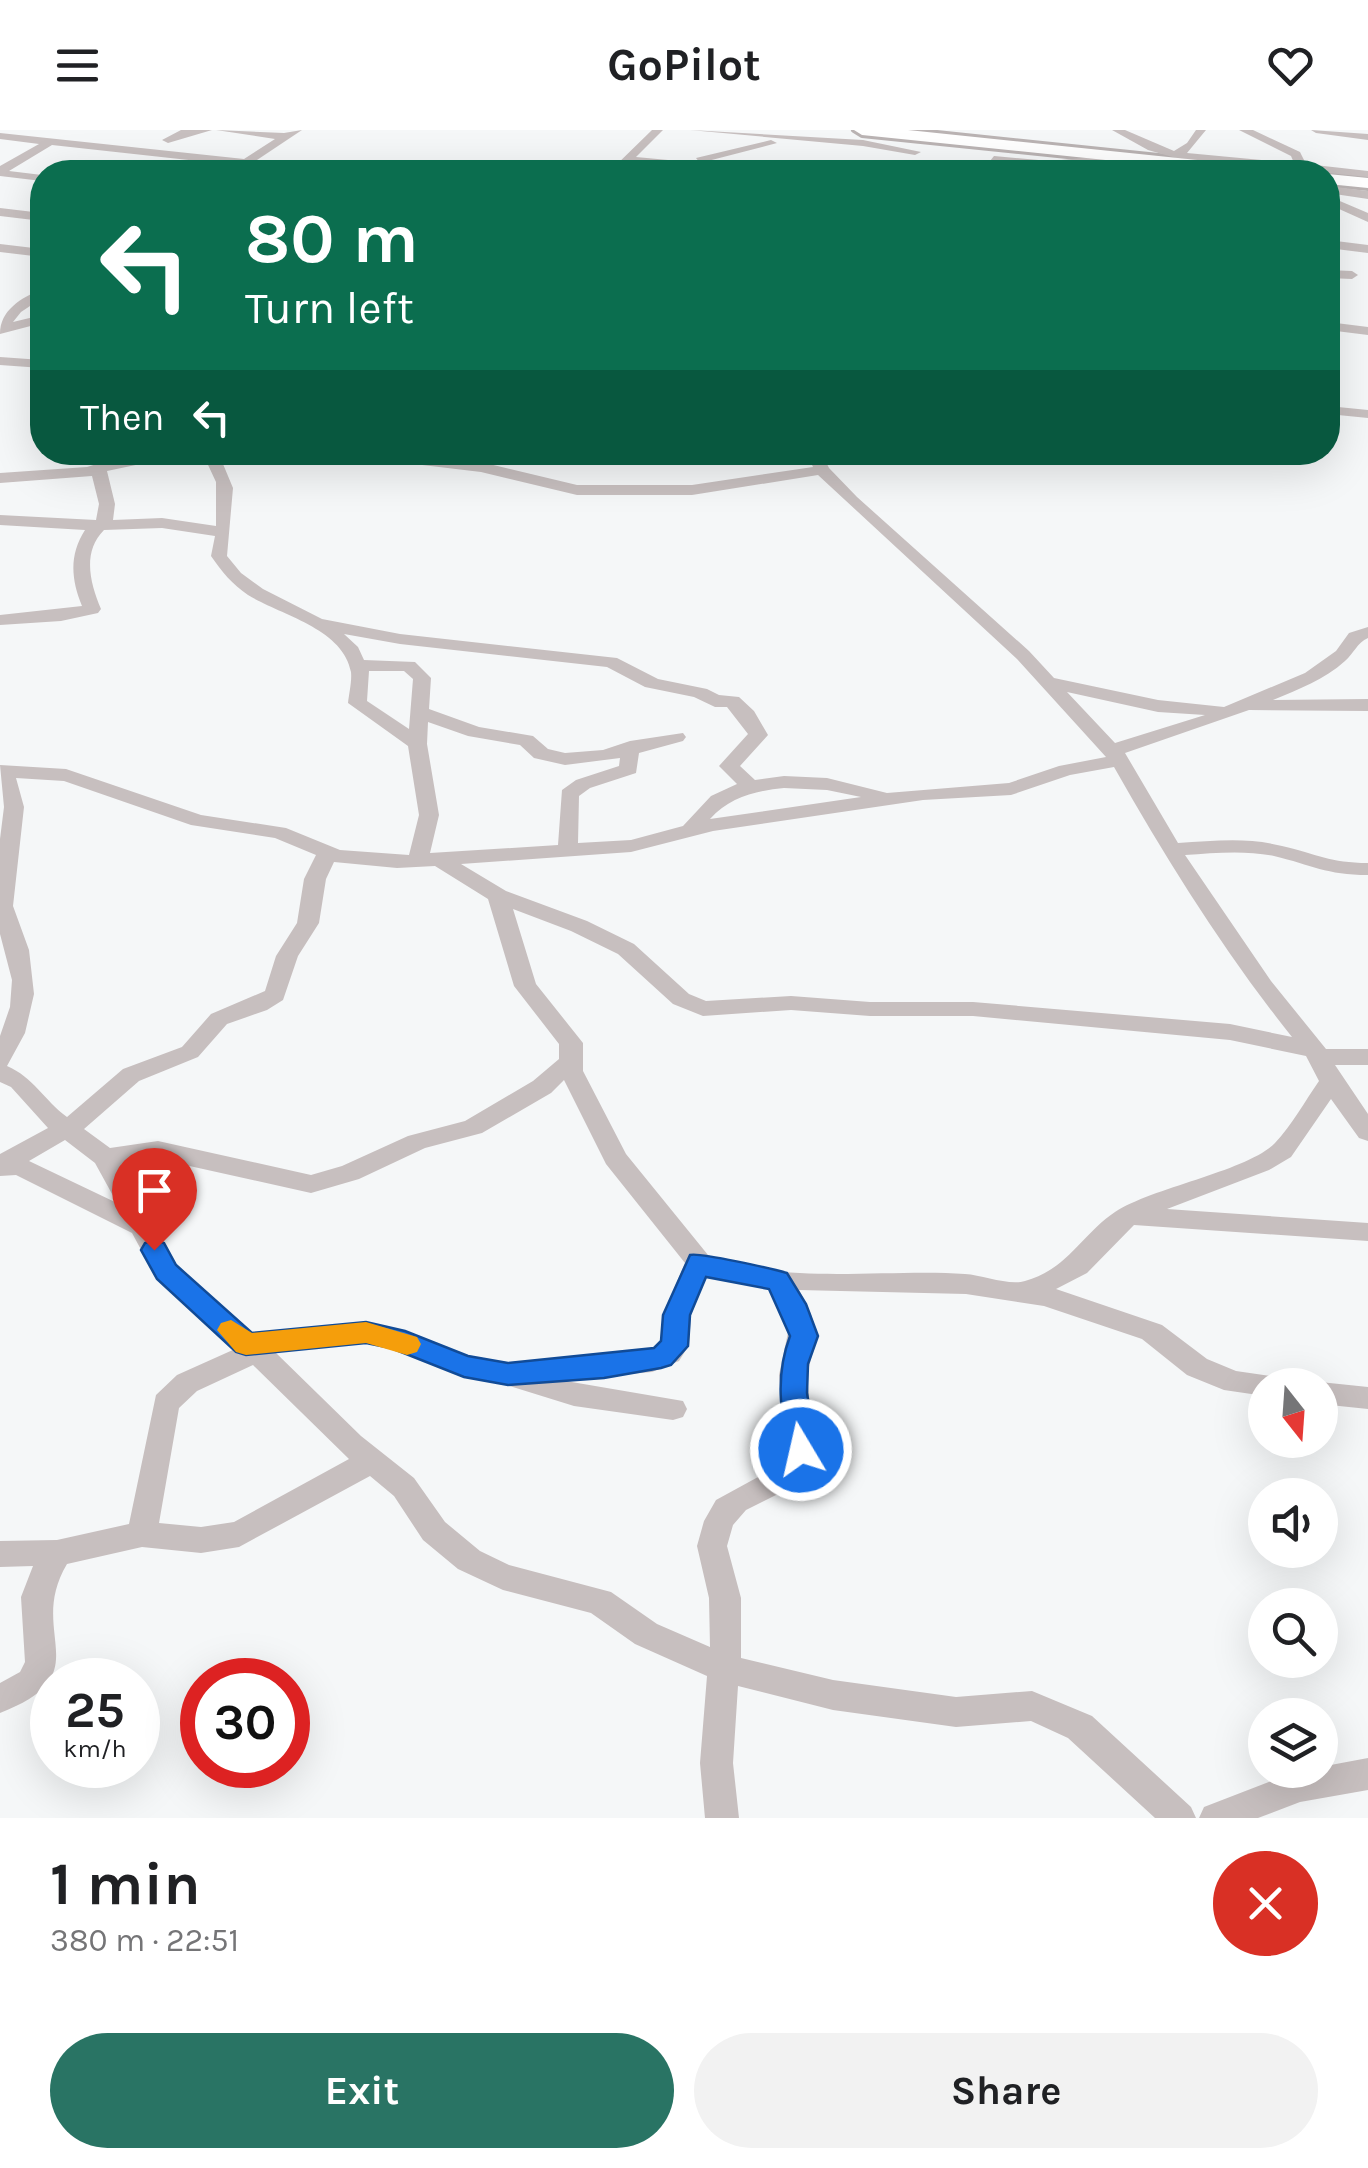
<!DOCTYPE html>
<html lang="en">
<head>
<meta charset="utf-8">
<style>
  :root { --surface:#fff; --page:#f2f2f2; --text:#202124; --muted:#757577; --accent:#297464 }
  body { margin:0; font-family:Karla,sans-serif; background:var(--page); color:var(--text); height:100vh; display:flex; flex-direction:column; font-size:38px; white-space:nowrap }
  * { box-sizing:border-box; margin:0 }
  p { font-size:32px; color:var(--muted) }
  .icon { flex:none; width:55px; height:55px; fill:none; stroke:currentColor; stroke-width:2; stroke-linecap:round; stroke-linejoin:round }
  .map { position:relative; height:1688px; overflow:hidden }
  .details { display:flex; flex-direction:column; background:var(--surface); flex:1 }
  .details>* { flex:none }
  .guide { position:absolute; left:30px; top:30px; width:1310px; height:305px; border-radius:40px; box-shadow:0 10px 40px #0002; background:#0b6e4f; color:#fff; overflow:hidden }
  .needle { width:65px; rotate:163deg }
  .fabs { position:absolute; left:1248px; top:1238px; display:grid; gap:20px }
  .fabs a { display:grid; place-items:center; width:90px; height:90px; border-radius:50%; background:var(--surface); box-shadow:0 10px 40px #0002; font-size:50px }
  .speed { position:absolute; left:30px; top:1528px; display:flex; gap:20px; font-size:50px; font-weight:700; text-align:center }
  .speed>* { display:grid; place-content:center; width:130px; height:130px; border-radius:50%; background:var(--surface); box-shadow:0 10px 40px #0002; line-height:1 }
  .speed small { font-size:25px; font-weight:400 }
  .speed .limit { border:15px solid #d22; background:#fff; color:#111 }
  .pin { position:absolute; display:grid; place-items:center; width:85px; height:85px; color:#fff; margin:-102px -42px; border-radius:50% 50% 50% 0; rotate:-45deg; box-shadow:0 0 10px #0007 }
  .pin .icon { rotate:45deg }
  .me { position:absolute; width:110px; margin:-55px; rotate:351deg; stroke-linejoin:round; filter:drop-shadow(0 0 8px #0008) }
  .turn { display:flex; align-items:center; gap:35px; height:210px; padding:0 50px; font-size:45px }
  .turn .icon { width:130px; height:130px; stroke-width:2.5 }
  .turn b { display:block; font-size:70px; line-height:85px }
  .then { display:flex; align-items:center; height:95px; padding:0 50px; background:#0003; gap:20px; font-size:38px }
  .round { display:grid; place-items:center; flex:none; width:105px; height:105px; border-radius:52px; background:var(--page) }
  .head { display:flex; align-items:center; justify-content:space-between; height:170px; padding:0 50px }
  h1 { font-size:60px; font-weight:700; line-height:75px }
  .cta { display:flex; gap:20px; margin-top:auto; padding:20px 50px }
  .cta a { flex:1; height:115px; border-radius:60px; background:var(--accent); color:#fff; font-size:40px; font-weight:700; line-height:115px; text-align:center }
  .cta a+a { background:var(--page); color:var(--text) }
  header { display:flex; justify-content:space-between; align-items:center; height:130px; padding:0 50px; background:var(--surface); font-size:45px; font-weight:700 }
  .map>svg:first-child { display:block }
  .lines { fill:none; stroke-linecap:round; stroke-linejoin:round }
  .highway-casing { stroke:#bab3b3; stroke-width:6 }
  .minor { fill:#c7bfbf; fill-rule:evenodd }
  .highway { fill:#fff; fill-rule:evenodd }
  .route { fill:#1a73e8; stroke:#114b97; stroke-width:2.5 }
  .slow { fill:#f59e0b }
</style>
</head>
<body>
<header><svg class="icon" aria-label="menu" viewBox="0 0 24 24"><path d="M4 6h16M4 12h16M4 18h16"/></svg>GoPilot<svg class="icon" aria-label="heart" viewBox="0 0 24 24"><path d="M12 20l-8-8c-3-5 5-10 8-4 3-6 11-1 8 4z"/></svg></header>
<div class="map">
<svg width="1368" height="1688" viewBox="0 0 1368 1688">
  <rect width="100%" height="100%" fill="#f5f7f8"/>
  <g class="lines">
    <defs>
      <path id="highway" d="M 854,0 L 908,0 L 1265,37 L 1273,42 L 1222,42 L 862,5 Z
        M 1328,44 L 1368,48 L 1368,58 L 1328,54 Z"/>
    </defs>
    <!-- highway casing -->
    <use href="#highway" class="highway-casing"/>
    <!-- minor -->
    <path class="minor" d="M 181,0 L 212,0 L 168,13 L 162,10 Z
      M 216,0 L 284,3 L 302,0 L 239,42 L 229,40 L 234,35 L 52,15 L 9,41 L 42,45 L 42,51 L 0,46 L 0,36 L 39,14 L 0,9 L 0,3 L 244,29 L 275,9 Z
      M 652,0 L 663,0 L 636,27 L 700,33 L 696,28 L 771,10 L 777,13 L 700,33 L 756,39 L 761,42 L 629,34 L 620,42 L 609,42 Z
      M 690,0 L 863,10 L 921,22 L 915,25 L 863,16 Z
      M 1112,0 L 1125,0 L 1174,21 L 1187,13 L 1196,0 L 1206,0 L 1187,23 L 1294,33 L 1291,26 L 1239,0 L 1253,0 L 1300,22 L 1306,34 L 1368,41 L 1368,47 L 1176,28 L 1148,20 Z
      M 1311,0 L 1368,4 L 1368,10 L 1316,3 Z
      M 994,26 L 1050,31 L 1118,25 L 1124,28 L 1050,37 L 990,31 Z
      M 1328,56 L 1368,61 L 1368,69 L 1328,63 Z
      M 1328,66 L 1368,83 L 1368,92 L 1328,74 Z
      M 0,78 L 42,83 L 42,91 L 0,86 Z
      M 1328,110 L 1368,115 L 1368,123 L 1328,118 Z
      M 0,114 L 42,119 L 42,127 L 0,122 Z
      M 1328,140 L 1352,141 L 1358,145 L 1352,149 L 1328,148 Z
      M 42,159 L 42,168 L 21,182 L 13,192 L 42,185 L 42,193 L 0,204 C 0,180 21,168 42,159 Z
      M 1328,192 L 1368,197 L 1368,205 L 1328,200 Z
      M 0,227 L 42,230 L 42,238 L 0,235 Z
      M 1328,276 L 1368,280 L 1368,288 L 1328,284 Z
      M 120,322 L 136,322 L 134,328 L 163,322 L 198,322 L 107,341 L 115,374 L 113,390 L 162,388 L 216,396 L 216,352 L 202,322 L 218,322 L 233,358 L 227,426 L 241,443 L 263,459 L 322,489 L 400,504 L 617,528 L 658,549 L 707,559 L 719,565 L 739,567 L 754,581 L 768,605 L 740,636 L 755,650 L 784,646 L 827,648 L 887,663 L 1009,653 L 1059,636 L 1106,627 L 1017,529 L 818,345 L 692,365 L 577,365 L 481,342 L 355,327 L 348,322 L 398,322 L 481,332 L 577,355 L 692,355 L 813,337 L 806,322 L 821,322 L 829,338 L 857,367 L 1029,521 L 1054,548 L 1158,570 L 1224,577 L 1305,543 L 1336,521 L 1349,503 L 1368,497 L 1368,508 C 1357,513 1354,523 1345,531 C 1324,550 1299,559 1273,570 L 1368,569 L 1368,581 L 1249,580 L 1125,623 L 1178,713 C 1214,711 1247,707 1282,716 C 1317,724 1330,733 1368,733 L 1368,745 C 1326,745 1312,735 1274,726 C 1244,720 1215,723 1185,725 L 1271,851 L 1326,919 L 1368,919 L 1368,935 L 1335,935 L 1368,984 L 1368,1011 L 1359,1008 L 1331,969 L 1291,1027 L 1269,1040 L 1167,1079 L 1368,1093 L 1368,1111 L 1134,1095 L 1087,1143 L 1056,1159 L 1162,1195 L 1207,1229 L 1236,1241 L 1277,1247 L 1281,1255 L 1265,1255 L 1265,1266 L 1224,1260 L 1187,1245 L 1142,1209 L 1044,1176 L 966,1164 L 799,1160 L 811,1184 L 817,1205 L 807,1245 L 814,1321 L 803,1345 L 792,1357 L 746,1380 L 733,1395 L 727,1416 L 741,1468 L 741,1528 L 833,1550 L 956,1567 L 1032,1561 L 1092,1586 L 1191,1677 L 1196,1688 L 1155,1688 L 1068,1608 L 1031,1591 L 956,1597 L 833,1580 L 738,1556 L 733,1633 L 739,1688 L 705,1688 L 700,1633 L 707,1546 L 635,1514 L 591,1483 L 503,1460 L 458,1439 L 423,1410 L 394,1366 L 370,1346 L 239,1417 L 201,1423 L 142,1417 L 67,1434 C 25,1504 102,1544 0,1583 L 0,1553 L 20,1542 L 25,1532 L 21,1467 L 33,1436 L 0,1437 L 0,1411 L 57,1410 L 129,1394 L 156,1265 L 177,1245 L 235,1219 L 157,1149 L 132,1103 L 16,1045 L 0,1046 L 0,1024 L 48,998 L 11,957 L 0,952 L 0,906 L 10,877 L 12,850 L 0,804 L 0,709 L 4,677 L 0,635 L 66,639 L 201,685 L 286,698 L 340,720 L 409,725 L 419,685 L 408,616 L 348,573 C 349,564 352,551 351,542 C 343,498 280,485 248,465 C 232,454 222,442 211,426 L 215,406 L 162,398 L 104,400 C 82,422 90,453 101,479 L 98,483 L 61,491 L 0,495 L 0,485 L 82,476 C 71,449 69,425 85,400 L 0,395 L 0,385 L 96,390 L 99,374 L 92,346 L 0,353 L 0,343 L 87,337 L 119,327 ZM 344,504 L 400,514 L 607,537 L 645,557 L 694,567 L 715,577 L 727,577 L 748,604 L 719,636 L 737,654 L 711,666 L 683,696 L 631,710 L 578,713 L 579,666 L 590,658 L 636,643 L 639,623 L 683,611 L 686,607 L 683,603 L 630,611 L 603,620 L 565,623 L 548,619 L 533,606 L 479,597 L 429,579 L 431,548 L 415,532 L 364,530 L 358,517 ZM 369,541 L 404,541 L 413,549 L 409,599 L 367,571 ZM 1067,562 L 1158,582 L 1205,585 L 1115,613 ZM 428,592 L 468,606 L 520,615 L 534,628 L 565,635 L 620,628 L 619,636 L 576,650 L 562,660 L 558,715 L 430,723 L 439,685 L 427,614 ZM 1114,637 C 1168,732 1224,822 1292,907 L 1230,894 L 973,872 L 870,872 L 791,866 L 706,871 L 689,864 L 634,814 L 587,791 L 506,761 L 461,734 L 631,722 L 713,701 L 923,670 L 1011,665 L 1070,645 ZM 16,648 L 64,651 L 191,695 L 275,708 L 316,725 L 304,749 L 297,793 L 276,826 L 265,861 L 211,884 L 182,917 L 123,939 L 67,987 C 44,970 33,947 7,936 L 25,903 L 34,864 L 29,820 L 13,776 L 24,677 ZM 784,658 L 827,660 L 861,667 L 710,689 C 730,667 755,661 784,658 ZM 334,732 L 397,738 L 435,736 L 488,769 L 514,856 L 559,914 L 559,929 L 533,951 L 465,991 L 408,1006 L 342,1036 L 311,1045 L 158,1011 L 110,1018 L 84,999 L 139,951 L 198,927 L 227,894 L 267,880 L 283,870 L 298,826 L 319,793 L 326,749 ZM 513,779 L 571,801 L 618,824 L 673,874 L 703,886 L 791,880 L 870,886 L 973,886 L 1230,910 L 1306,926 L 1319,951 C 1305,971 1292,995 1275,1013 C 1248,1041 1154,1057 1115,1082 C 1082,1104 1068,1139 1025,1151 C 1009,1156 983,1145 965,1144 C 892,1138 774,1156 708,1125 L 626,1024 L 583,941 L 583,913 L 536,854 ZM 564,950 L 606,1034 L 685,1133 L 663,1185 L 661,1213 L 648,1221 L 508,1233 L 468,1226 L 406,1201 L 366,1192 L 254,1204 L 176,1135 L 121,1034 L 158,1029 L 311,1063 L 359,1049 L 425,1018 L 482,1003 L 551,963 ZM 65,1010 L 95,1033 L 117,1073 L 29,1031 ZM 706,1147 L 769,1159 L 789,1198 L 779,1245 L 785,1321 L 783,1329 L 771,1340 L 716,1370 L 704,1391 L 697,1416 L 709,1468 L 710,1517 L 657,1494 L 611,1462 L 509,1435 L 480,1421 L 445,1392 L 414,1348 L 361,1306 L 275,1222 L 366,1212 L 392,1218 L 464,1247 L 506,1255 L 574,1276 L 673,1290 L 683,1287 L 687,1279 L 683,1271 L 560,1250 L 652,1242 L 679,1231 L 689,1215 L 691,1185 ZM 253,1235 L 349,1329 L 234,1392 L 201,1397 L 159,1393 L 179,1278 L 197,1261 Z
      M 1320,1252 L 1368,1257 L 1368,1279 L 1320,1274 L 1320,1255 L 1310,1255 Z
      M 1368,1628 L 1368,1660 L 1300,1672 L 1258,1688 L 1199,1688 L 1204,1677 L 1300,1640 L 1320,1640 L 1320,1637 Z"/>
    <!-- highway -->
    <use href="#highway" class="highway"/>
  </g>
  <!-- route -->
  <path class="route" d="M 154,1110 L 164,1113 L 176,1135 L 252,1203 L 366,1192 L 405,1201 L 468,1226 L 508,1233 L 654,1218 L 661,1211 L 663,1185 L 690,1125 C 699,1122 773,1139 787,1143 L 806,1174 L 818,1206 L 808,1234 L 807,1263 L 816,1320 L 812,1329 L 801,1332 L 791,1329 L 787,1320 C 781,1279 775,1246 790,1206 L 769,1159 L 706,1147 L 690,1185 L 688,1216 L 671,1235 L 661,1238 L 604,1248 L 508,1255 L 464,1247 L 391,1218 L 366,1213 L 246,1225 L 236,1222 L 157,1149 L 141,1120 L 145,1113 Z"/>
  <!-- slow -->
  <path class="slow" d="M 231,1190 L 252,1203 L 366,1192 L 417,1207 L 421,1214 L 417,1222 L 407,1225 L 366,1213 L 246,1225 L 236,1222 L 217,1200 L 221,1193 Z"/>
</svg>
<div class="fabs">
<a><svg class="needle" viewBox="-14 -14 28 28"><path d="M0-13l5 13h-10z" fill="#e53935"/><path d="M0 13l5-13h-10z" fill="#757577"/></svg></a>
<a><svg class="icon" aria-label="sound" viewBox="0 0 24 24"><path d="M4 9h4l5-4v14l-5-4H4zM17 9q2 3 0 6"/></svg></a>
<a><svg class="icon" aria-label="search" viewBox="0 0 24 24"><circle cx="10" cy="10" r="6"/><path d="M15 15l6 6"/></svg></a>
<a><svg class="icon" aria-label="layers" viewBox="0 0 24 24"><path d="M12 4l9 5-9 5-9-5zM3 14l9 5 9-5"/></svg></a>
</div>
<div class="speed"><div>25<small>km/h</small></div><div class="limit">30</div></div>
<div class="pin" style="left:154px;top:1120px;background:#d93025"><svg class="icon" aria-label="arrive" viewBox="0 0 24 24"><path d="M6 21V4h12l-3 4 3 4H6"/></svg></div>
<svg class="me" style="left:801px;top:1320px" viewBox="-20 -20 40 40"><circle r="17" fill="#1a73e8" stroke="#fff" stroke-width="3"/><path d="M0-11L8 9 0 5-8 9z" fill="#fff"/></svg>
<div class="guide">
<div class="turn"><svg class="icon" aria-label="left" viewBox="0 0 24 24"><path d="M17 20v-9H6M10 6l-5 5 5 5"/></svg><div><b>80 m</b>Turn left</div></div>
<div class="then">Then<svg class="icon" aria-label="left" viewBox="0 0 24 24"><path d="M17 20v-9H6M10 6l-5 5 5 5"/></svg></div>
</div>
</div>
<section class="details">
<div class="head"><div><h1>1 min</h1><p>380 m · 22:51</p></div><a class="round" style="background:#d93025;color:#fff"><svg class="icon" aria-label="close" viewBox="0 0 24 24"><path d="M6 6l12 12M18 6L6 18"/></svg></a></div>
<div class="cta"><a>Exit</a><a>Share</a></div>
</section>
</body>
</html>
